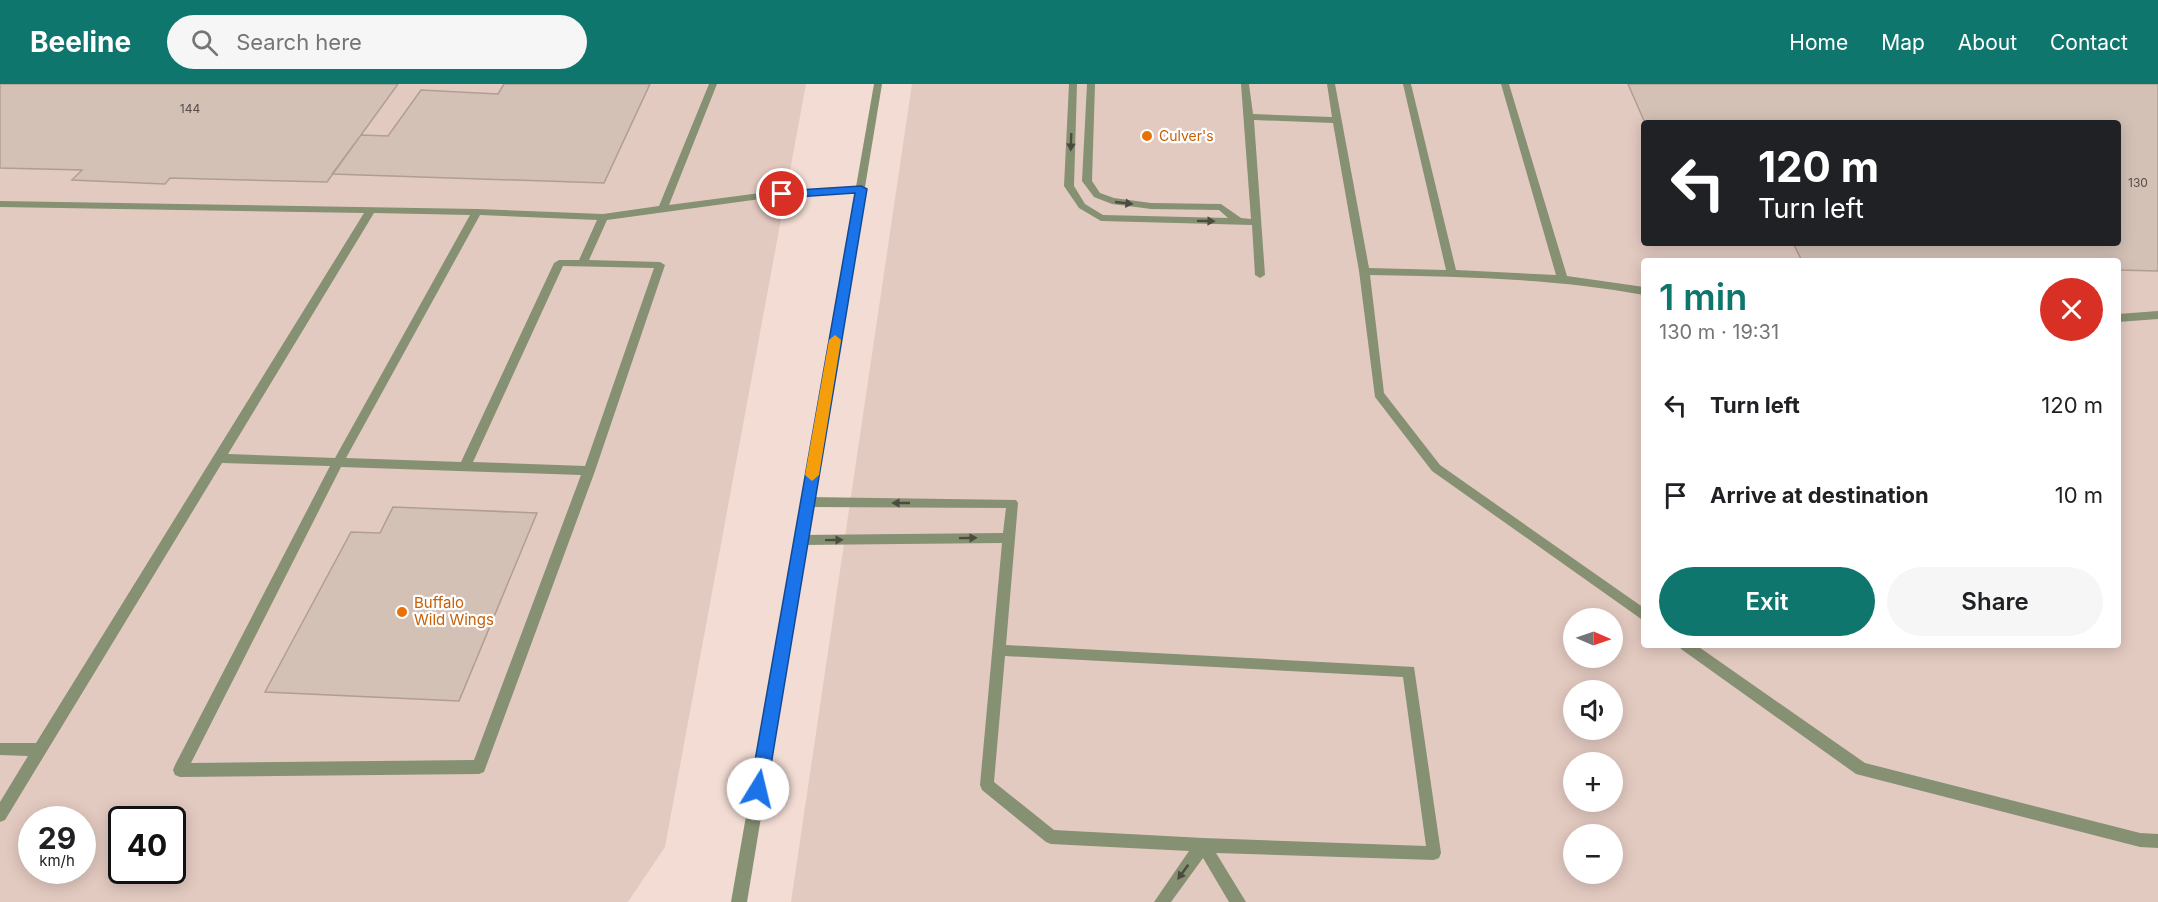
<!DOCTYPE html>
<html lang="en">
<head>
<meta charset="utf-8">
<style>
  :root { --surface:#fff; --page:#f6f6f6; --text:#202124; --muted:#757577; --accent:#0f766e }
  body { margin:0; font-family:Inter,sans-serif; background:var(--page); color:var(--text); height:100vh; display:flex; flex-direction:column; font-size:22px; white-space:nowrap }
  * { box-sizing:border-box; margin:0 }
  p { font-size:20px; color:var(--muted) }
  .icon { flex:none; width:33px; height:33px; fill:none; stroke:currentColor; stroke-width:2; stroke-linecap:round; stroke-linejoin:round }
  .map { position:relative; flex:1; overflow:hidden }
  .sheet { position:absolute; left:1641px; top:174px; width:480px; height:390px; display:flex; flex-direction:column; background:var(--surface); border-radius:6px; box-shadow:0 3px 15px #0003 }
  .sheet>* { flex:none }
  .guide { position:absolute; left:1641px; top:36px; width:480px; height:126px; border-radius:6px; box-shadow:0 3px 15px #0003; background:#202124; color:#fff; overflow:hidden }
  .needle { width:39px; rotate:92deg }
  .controls { position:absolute; left:1563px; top:524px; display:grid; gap:12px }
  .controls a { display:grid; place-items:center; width:60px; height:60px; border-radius:50%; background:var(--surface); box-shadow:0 3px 15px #0003; font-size:30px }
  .speed { position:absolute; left:18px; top:722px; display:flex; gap:12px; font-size:30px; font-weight:700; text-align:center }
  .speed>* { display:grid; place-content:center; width:78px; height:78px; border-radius:50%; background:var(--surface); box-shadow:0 3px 15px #0003; line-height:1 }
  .speed small { font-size:15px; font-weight:400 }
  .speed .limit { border:3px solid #111; border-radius:9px; background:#fff; color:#111 }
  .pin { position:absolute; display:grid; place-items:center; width:51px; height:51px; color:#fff; margin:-26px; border:3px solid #fff; border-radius:50%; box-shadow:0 2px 6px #0007 }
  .me { position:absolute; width:66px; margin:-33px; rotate:9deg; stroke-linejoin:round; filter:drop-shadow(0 0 4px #0008) }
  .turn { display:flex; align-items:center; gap:21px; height:126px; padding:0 18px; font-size:27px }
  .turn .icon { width:78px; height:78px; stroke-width:2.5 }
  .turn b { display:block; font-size:42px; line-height:51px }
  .round { display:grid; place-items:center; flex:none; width:63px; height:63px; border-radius:32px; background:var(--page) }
  .overview { display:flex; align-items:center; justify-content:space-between; height:102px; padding:0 18px }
  h1 { font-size:36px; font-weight:600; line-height:45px; color:var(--accent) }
  .cta { display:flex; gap:12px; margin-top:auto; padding:12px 18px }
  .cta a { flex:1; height:69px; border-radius:36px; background:var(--accent); color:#fff; font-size:24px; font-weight:600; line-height:69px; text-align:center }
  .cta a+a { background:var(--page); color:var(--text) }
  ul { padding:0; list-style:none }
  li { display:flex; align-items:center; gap:18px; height:90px; padding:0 18px }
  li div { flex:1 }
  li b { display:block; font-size:22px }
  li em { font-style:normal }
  header { display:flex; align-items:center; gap:36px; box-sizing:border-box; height:84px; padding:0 30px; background:var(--accent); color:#fff }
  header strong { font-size:28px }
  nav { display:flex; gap:33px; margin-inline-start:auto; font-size:21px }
  .search { width:420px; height:54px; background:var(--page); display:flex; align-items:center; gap:15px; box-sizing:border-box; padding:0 21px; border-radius:33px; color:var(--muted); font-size:22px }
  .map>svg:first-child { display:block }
  .commercial { fill:#e3cac1; fill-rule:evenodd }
  .building { fill:#d3c1b5; stroke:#b09e93; stroke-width:1.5 }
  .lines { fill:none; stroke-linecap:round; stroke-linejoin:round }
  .service { fill:#869072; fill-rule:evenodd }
  .tertiary { fill:#869072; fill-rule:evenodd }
  .oneway { fill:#4d4b3f }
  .route { fill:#1a73e8; stroke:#114b97; stroke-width:1.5 }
  .slow { fill:#f59e0b }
  .food-dot { fill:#e8710a; stroke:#fff; stroke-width:2 }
  .labels { text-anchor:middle; stroke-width:4.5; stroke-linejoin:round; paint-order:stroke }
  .number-label { font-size:12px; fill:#584d48 }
  .far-food-label { font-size:14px; fill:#c56008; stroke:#fff; text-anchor:start }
  .food-label { font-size:15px; fill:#c56008; stroke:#fff; text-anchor:start }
</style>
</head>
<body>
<header>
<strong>Beeline</strong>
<div class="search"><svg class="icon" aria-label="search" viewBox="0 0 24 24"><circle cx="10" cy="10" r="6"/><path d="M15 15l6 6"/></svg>Search here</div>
<nav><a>Home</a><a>Map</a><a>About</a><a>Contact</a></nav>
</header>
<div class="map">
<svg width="2158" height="818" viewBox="0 0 2158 818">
  <rect width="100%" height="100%" fill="#f2dcd3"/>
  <!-- commercial -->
  <path class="commercial" d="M 0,0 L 806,0 L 665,763 L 628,818 L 0,818 ZM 32,735 L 82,735 L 82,786 L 32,786 ZM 122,735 L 172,735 L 172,786 L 122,786 Z
    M 912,0 L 2158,0 L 2158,818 L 791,818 ZM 1644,39 L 2118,39 L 2118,159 L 1644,159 ZM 1644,177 L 2118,177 L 2118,561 L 1644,561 ZM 1574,534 L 1612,534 L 1612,573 L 1574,573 ZM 1574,606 L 1612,606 L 1612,645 L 1574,645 ZM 1574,678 L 1612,678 L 1612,717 L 1574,717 ZM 1574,750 L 1612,750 L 1612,789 L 1574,789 Z"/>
  <!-- building -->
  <path class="building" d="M 0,0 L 398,0 L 327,98 L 170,94 L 165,100 L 72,96 L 82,86 L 0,84 Z
    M 504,0 L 650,0 L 604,99 L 332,90 L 361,51 L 388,52 L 421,6 L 498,10 Z
    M 1628,0 L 2158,0 L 2158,187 L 2118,186 L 2118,177 L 1802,177 L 1793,159 L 2118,159 L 2118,39 L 1645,39 Z
    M 393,423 L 537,429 L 459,617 L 265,608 L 351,448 L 380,449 Z"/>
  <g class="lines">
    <!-- service -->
    <path class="service" d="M 709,0 L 717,0 L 669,121 L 768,108 L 861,102 L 866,105 L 861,108 L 768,114 L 607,136 L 589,176 L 660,178 L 665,181 L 595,387 L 484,688 L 479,690 L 180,693 L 175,691 L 173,686 L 175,681 L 330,382 L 222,379 L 5,736 L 0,738 L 0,718 L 28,672 L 0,671 L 0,659 L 36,659 L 364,129 L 0,123 L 0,117 L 477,125 L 603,130 L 659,122 ZM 374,129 L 470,131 L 335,374 L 228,370 ZM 480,131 L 597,136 L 579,176 L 559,176 L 554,179 L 461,378 L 346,374 ZM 563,182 L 654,184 L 585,382 L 473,378 ZM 341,383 L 581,391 L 474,676 L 191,679 Z
      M 1069,0 L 1077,0 L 1074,102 L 1085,120 L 1103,131 L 1228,134 L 1219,126 L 1151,125 L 1112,120 L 1094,113 L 1082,97 L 1087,0 L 1095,0 L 1092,97 L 1100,109 L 1114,114 L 1151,119 L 1221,120 L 1241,134 L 1251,135 L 1241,0 L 1249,0 L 1253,30 L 1332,33 L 1327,0 L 1335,0 L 1369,184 L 1446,186 L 1403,0 L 1411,0 L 1456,186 L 1556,191 L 1501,0 L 1509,0 L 1567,192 L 1644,203 L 1644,211 C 1553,194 1462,193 1370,191 L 1384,309 L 1440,381 L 1644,524 L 1644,537 L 1432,387 L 1375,313 L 1359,187 L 1333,39 L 1254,36 L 1265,191 L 1260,194 L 1255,191 L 1252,141 L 1101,137 L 1079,124 L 1064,102 Z
      M 2158,227 L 2158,235 L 2118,238 L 2118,230 Z
      M 807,413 L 1016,416 L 1018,419 L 1006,561 L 1414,583 L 1441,769 L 1439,774 L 1434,776 L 1216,769 L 1246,818 L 1229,818 L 1203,774 L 1171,818 L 1154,818 L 1189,767 L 1051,760 L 1046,758 L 982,706 L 980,701 L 1002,459 L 801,461 L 797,460 L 795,456 L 797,452 L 801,451 L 1003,449 L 1006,424 L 807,423 L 803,421 L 801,418 L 803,415 ZM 1005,572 L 1403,593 L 1426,762 L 1203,754 L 1054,746 L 994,698 Z
      M 1679,561 L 1696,561 L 1865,679 L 2140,749 L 2158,750 L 2158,764 L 2140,763 L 1856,690 L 1681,565 Z"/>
    <!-- tertiary -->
    <path class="tertiary" d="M 874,0 L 882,0 L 747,818 L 731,818 Z"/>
  </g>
  <!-- one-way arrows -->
  <defs><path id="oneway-solid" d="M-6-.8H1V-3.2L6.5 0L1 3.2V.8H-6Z" transform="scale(1.5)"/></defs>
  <g class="oneway">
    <use href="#oneway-solid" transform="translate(1071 58) rotate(92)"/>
    <use href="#oneway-solid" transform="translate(1124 119) rotate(6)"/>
    <use href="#oneway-solid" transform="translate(1206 137) rotate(1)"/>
    <use href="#oneway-solid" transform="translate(901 419) rotate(-180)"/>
    <use href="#oneway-solid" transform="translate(968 454) rotate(-1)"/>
    <use href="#oneway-solid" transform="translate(834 456) rotate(-1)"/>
    <use href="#oneway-solid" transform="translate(1183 788) rotate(126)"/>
  </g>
  <!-- route -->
  <path class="route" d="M 861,102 L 867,105 L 767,705 L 764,710 L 758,713 L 753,710 L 750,705 L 855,109 L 782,114 L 776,110 L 782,107 Z"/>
  <!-- slow -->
  <path class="slow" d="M 835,251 L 841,256 L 819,391 L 812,397 L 805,391 L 829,256 Z"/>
  <!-- markers -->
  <g class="food-dot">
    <circle cx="1147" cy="52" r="6"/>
    <circle cx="402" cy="528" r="6"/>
  </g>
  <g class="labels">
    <!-- number labels -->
    <g class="number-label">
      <text x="190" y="29">144</text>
      <text x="2138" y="103">130</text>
    </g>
    <!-- far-food labels -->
    <g class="far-food-label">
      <text x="1159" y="57">Culver's</text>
    </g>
    <!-- food labels -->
    <g class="food-label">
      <text x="414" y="524">Buffalo<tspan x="414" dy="17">Wild Wings</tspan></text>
    </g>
  </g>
</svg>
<div class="controls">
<a><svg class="needle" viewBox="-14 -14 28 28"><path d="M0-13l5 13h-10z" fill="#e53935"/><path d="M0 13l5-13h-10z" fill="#757577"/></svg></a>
<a><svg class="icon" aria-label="sound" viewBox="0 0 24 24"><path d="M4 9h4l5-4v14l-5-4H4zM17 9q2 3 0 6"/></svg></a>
<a>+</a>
<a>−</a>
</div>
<div class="speed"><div>29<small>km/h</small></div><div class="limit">40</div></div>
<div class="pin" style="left:782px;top:110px;background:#d93025"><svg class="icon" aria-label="arrive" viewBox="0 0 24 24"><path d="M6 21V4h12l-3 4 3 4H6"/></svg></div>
<svg class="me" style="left:758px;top:705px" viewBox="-20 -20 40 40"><circle r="19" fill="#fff"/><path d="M0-13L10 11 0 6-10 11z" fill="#1a73e8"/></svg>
<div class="guide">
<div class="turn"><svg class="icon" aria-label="left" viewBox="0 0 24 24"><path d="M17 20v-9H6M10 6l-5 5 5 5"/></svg><div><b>120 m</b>Turn left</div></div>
</div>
<section class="sheet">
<div class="overview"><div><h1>1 min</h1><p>130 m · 19:31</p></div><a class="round" style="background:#d93025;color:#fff"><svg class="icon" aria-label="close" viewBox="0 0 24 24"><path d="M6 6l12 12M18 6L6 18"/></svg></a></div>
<ul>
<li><svg class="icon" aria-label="left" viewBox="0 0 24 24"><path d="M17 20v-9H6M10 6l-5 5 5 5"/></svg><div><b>Turn left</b></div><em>120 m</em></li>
<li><svg class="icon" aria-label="arrive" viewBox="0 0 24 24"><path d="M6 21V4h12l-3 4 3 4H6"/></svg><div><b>Arrive at destination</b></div><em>10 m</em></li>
</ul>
<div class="cta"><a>Exit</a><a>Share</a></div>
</section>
</div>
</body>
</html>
